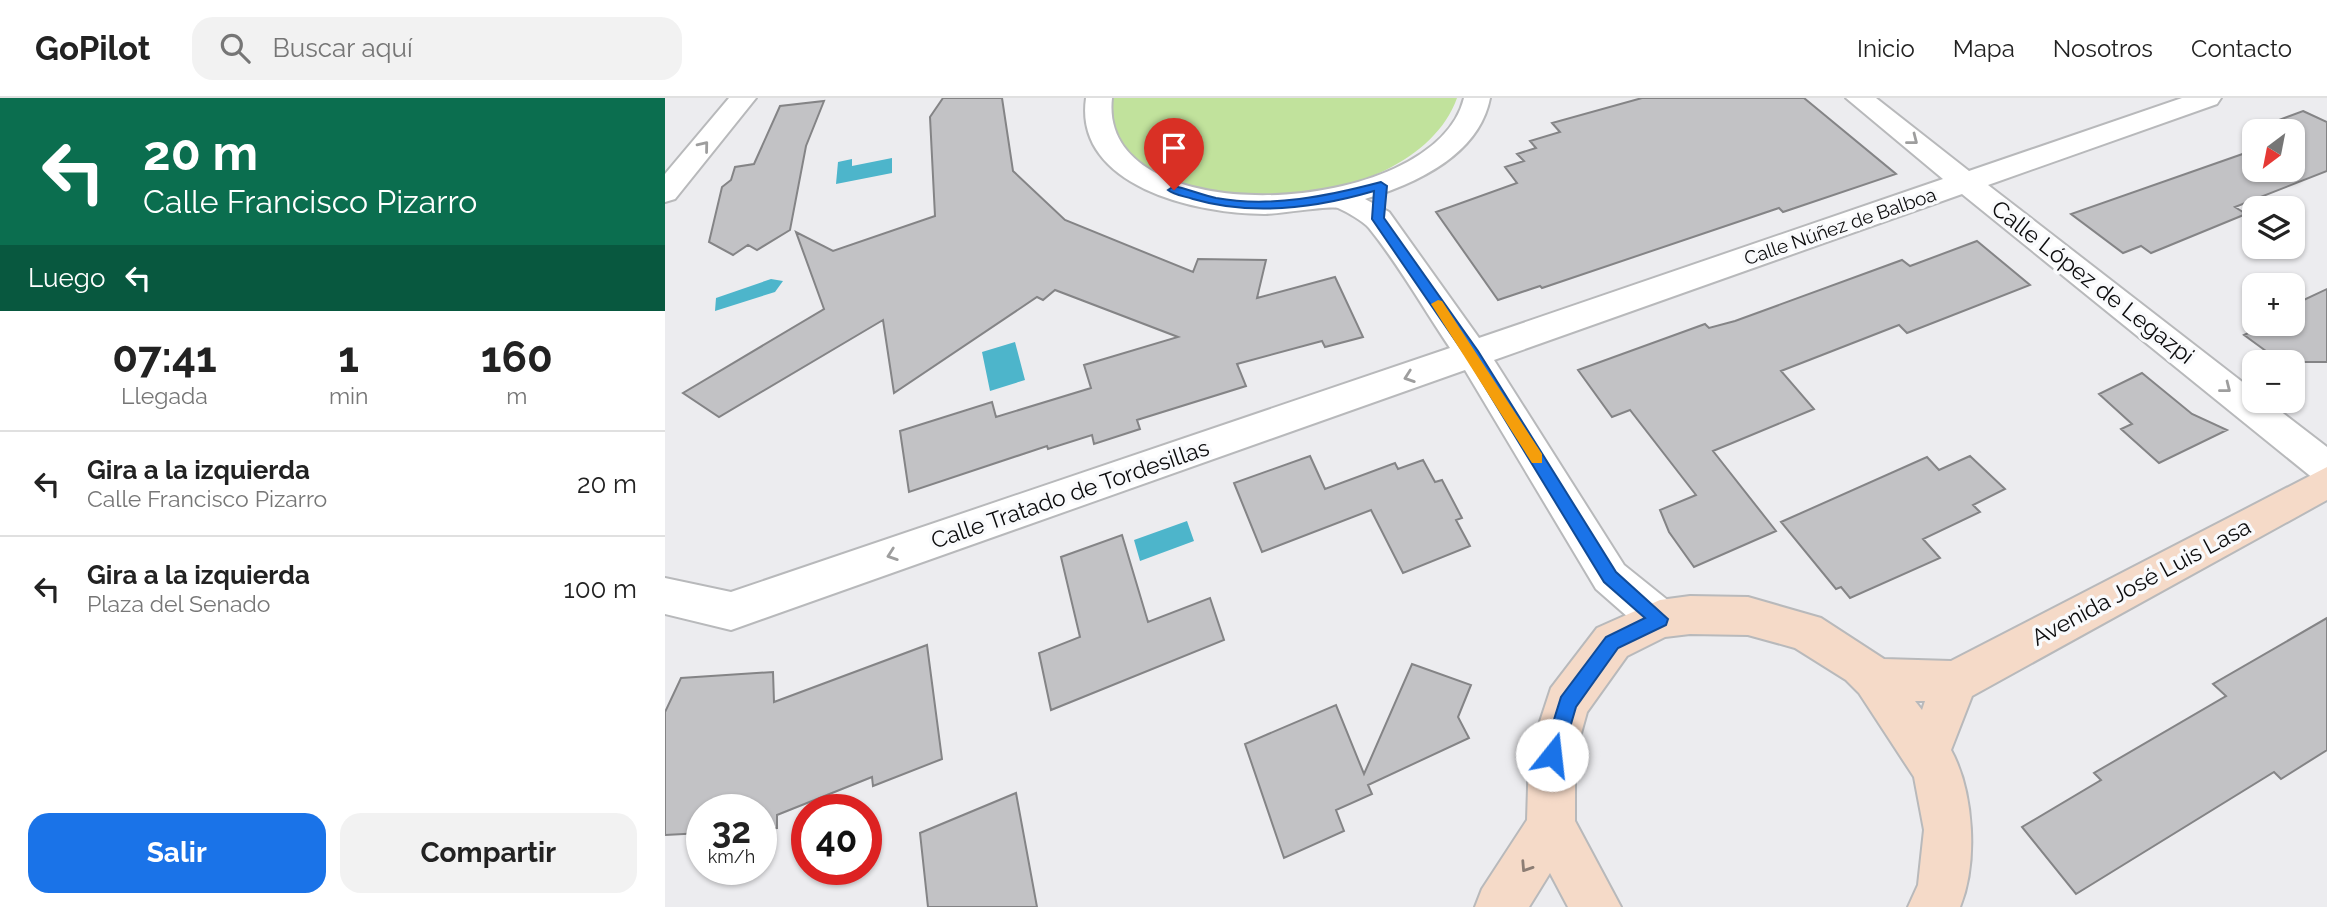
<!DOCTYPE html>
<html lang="es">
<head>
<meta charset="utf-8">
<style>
  :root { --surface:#fff; --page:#f2f2f2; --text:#222; --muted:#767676; --line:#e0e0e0; --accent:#1a73e8 }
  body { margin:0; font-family:Raleway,sans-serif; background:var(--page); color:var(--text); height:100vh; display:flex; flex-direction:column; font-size:26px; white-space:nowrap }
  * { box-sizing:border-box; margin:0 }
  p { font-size:23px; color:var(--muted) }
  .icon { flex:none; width:38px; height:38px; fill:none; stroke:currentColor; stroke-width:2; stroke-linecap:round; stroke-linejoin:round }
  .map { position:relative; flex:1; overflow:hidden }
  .details { display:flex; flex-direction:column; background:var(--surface); width:665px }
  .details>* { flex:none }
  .banner { background:#0b6e4f; color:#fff; overflow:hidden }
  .needle { width:46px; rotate:212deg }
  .buttons { position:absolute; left:1577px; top:21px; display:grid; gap:14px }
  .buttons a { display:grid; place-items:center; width:63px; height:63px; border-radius:14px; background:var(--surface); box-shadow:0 2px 5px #0004; font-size:35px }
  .speed { position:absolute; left:21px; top:696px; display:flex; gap:14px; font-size:35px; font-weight:700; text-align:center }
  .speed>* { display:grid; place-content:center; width:91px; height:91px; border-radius:50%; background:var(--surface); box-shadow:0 2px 5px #0004; line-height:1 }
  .speed small { font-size:18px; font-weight:400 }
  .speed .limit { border:10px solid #d22; background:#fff; color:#111 }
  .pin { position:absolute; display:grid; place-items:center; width:60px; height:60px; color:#fff; margin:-72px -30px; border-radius:50% 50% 50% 0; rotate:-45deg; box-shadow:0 0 7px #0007 }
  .pin .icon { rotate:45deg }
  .me { position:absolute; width:77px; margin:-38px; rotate:16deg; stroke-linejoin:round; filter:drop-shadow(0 0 5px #0008) }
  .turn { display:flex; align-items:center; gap:24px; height:147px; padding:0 28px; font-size:32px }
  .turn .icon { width:91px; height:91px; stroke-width:2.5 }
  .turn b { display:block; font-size:49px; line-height:60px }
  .then { display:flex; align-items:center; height:66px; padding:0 28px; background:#0003; gap:14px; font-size:26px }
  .eta { display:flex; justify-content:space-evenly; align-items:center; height:119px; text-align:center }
  .eta b { font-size:42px; font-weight:700; line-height:49px }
  .button { display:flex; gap:14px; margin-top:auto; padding:14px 28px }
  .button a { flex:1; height:80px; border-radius:21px; background:var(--accent); color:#fff; font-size:28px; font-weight:700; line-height:80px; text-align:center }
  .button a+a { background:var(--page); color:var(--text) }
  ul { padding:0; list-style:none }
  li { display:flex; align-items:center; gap:21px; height:105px; padding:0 28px; border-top:2px solid var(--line) }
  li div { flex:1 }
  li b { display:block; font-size:26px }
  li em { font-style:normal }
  header { display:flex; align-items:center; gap:42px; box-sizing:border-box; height:98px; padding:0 35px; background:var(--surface); border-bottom:2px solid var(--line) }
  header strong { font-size:33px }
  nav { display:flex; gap:38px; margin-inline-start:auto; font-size:24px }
  .search { width:490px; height:63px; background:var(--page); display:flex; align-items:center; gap:18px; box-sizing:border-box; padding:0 24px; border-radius:21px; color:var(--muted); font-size:26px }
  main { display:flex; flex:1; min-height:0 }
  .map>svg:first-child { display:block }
  .green { fill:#c1e29c }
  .water { fill:#4db5cb }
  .building { fill:#c2c2c5; stroke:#848486; stroke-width:2 }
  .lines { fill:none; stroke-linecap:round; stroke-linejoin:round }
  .street-casing { stroke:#b8b9bb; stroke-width:4 }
  .secondary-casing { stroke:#b8b9bb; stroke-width:4 }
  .street { fill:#fff; fill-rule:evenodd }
  .secondary { fill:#f5dac8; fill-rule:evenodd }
  .oneway { stroke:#9e9e9e }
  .oneway2 { stroke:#8c7d74 }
  .route { fill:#1a73e8; stroke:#114b97; stroke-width:2 }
  .slow { fill:#f59e0b }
  .labels { text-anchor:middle; stroke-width:7; stroke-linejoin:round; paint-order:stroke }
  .far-street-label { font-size:19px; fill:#0c0c0d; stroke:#f9fafc }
  .street-label { font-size:23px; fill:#0c0c0d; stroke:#f9fafc }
</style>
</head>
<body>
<header>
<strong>GoPilot</strong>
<div class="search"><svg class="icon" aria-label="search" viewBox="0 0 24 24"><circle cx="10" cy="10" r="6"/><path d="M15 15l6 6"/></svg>Buscar aquí</div>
<nav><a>Inicio</a><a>Mapa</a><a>Nosotros</a><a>Contacto</a></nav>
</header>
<main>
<section class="details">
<div class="banner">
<div class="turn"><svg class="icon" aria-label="left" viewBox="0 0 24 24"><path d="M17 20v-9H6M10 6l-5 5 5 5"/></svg><div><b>20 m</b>Calle Francisco Pizarro</div></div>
<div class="then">Luego<svg class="icon" aria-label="left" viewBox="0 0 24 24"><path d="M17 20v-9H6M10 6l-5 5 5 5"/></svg></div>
</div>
<div class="eta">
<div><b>07:41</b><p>Llegada</p></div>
<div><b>1</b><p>min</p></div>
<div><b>160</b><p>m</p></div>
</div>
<ul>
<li><svg class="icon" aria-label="left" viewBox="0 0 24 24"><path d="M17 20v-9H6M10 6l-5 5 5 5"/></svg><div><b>Gira a la izquierda</b><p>Calle Francisco Pizarro</p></div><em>20 m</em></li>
<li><svg class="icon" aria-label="left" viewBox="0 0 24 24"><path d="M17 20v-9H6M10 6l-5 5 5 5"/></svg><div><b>Gira a la izquierda</b><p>Plaza del Senado</p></div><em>100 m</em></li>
</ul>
<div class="button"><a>Salir</a><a>Compartir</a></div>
</section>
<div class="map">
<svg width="1662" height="809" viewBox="0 0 1662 809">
  <rect width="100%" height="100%" fill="#ececef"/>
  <!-- green -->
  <path class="green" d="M 448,0 L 792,0 C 756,102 551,130 475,64 C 469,58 456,51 452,43 C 448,32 448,17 445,6 Z"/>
  <!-- water -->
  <path class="water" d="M 227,60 L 227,75 L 171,86 L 173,64 L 187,61 L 187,68 Z
    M 106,181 L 118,183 L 110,194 L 50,213 L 51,200 Z
    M 350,244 L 360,282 L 325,293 L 317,254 Z
    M 522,423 L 529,443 L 475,463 L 469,442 Z"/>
  <!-- building -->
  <path class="building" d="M 278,0 L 337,0 L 348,73 L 400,122 L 528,174 L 533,161 L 601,162 L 592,200 L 670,179 L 698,239 L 660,249 L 657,243 L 572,266 L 581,288 L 472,322 L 475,331 L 429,346 L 427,337 L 383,351 L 382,348 L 244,394 L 235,333 L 327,304 L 331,319 L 426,290 L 419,267 L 513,239 L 390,192 L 378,202 L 372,199 L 229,295 L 218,222 L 54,319 L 18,295 L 159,211 L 131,134 L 168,153 L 270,118 L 265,19 Z
    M 977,0 L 1139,0 L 1231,76 L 1118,114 L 1114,110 L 877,190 L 875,188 L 833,202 L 771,114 L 852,85 L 840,69 L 859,63 L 852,56 L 871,50 L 865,43 L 895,34 L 887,25 Z
    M 159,3 L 141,48 L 125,132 L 92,152 L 83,147 L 68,157 L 44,144 L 57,89 L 66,82 L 70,69 L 89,66 L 115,8 Z
    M 1638,13 L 1662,24 L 1662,73 L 1570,109 L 1581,116 L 1486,155 L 1476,148 L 1458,155 L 1406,116 L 1589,52 L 1589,72 L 1628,72 L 1628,33 L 1593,30 Z
    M 1312,143 L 1365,187 L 1242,235 L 1234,227 L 1116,273 L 1149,311 L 1048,353 L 1111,433 L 1029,469 L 1004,434 L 995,412 L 1031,397 L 965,312 L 947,319 L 913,272 L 1040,226 L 1044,230 L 1070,223 L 1237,162 L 1245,168 Z
    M 1662,191 L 1662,264 L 1616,264 L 1579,237 L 1592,231 L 1586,227 L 1589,225 L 1628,226 L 1628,207 Z
    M 1477,275 L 1527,316 L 1562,332 L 1494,365 L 1456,331 L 1467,326 L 1434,296 Z
    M 645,358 L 660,391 L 730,365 L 733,371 L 758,362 L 770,384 L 777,382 L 797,420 L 791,422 L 805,448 L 738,475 L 706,412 L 597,454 L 569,385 Z
    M 1305,358 L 1340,391 L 1308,407 L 1315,414 L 1258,441 L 1275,460 L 1185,500 L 1176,489 L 1171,491 L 1116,424 L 1262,359 L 1274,372 Z
    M 457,437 L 483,524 L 545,500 L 559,542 L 386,612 L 374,555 L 415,539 L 396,459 Z
    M 1662,520 L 1662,652 L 1616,681 L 1609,674 L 1411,796 L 1357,729 L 1436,682 L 1429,675 L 1561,598 L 1548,586 Z
    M 262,547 L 277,661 L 208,688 L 207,679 L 112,717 L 112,730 L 96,731 L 96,712 L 37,712 L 37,735 L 0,737 L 0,614 L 16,580 L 108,574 L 109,604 Z
    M 747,566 L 806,587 L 793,619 L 804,640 L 703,687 L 707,696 L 671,712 L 679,733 L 619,760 L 580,646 L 671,607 L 699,676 Z
    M 351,695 L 372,809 L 263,809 L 255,735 Z"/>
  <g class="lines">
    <defs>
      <path id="street" d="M 64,0 L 91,0 L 10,101 L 0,104 L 0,76 Z
        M 421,0 L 447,0 C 431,138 770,121 799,0 L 825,0 C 814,57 750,86 700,101 L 724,114 L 814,240 L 1278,81 L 1181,0 L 1211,0 L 1304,73 L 1517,0 L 1556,0 L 1552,6 L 1323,87 L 1589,293 L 1589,303 L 1602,303 L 1662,349 L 1662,385 L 1649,381 L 1297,96 L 829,262 L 959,467 L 1010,508 L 1016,521 L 1010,534 L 995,540 L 980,534 L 931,491 L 800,272 L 66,532 L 0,516 L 0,480 L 66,494 L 785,250 C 758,210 734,167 704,130 C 698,123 682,114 673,110 C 665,107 613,116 599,116 C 533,116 408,89 421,0 Z"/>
      <path id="secondary" d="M 1662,369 L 1662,402 L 1307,598 L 1286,652 C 1309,694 1313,765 1295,809 L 1243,809 L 1253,787 L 1259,732 L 1249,679 L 1194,595 L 1181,582 L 1130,550 L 1083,537 L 1025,536 L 1000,539 L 962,558 L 922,614 L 910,657 L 910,723 L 956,809 L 903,809 L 885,775 L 864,809 L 810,809 L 817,791 L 862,722 L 864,657 L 886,590 L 932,530 L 995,502 L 1025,498 L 1083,499 L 1156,520 L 1219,561 L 1286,563 ZM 1250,603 L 1260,603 L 1257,612 Z"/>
    </defs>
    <!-- street casing -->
    <use href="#street" class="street-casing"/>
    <!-- secondary casing -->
    <use href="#secondary" class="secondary-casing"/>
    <!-- street -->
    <use href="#street" class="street"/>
    <!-- secondary -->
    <use href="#secondary" class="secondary"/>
  </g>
  <!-- one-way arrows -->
  <defs><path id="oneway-chevron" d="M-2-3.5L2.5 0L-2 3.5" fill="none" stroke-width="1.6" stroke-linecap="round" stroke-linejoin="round" transform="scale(1.75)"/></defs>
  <g class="oneway">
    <use href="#oneway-chevron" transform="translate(1248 42) rotate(38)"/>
    <use href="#oneway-chevron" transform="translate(39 48) rotate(-51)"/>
    <use href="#oneway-chevron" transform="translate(744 279) rotate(161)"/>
    <use href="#oneway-chevron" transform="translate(1561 290) rotate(38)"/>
    <use href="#oneway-chevron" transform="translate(227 457) rotate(161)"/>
  </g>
  <use class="oneway2" href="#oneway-chevron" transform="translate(861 769) rotate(123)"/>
  <!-- route -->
  <path class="route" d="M 716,84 L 722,88 L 719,120 L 813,253 L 951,474 L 1003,521 L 1001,527 L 953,550 L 911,609 L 897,657 L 894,663 L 887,666 L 881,663 L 878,657 L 896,599 L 941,539 L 980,520 L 939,484 L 803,261 L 707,121 L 709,93 C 651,110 586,118 528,101 C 519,98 509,97 503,92 L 509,88 C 523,91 537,97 551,100 C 606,110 663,98 716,84 Z"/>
  <!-- slow -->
  <path class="slow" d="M 773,202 L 777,203 L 877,356 L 877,365 L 867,365 L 766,206 Z"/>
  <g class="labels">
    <!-- far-street labels -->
    <g class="far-street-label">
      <text transform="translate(1175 128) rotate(-19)" y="7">Calle Núñez de Balboa</text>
    </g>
    <!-- street labels -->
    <g class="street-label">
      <text transform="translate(1428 184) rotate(38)" y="8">Calle López de Legazpi</text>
      <text transform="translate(405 396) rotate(-19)" y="8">Calle Tratado de Tordesillas</text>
      <text transform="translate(1476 484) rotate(-28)" y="8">Avenida José Luis Lasa</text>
    </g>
  </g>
</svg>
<div class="buttons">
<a><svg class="needle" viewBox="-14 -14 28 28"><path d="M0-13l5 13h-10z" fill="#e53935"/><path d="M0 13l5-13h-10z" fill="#767676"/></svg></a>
<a><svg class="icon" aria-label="layers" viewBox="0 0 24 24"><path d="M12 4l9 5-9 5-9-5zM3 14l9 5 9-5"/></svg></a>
<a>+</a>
<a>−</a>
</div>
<div class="speed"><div>32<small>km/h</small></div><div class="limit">40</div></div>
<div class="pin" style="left:509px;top:92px;background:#d93025"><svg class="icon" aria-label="arrive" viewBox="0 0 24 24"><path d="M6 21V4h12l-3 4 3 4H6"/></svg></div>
<svg class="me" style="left:887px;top:657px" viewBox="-20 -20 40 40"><circle r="19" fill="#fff"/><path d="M0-13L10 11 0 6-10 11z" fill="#1a73e8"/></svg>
</div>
</main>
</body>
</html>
